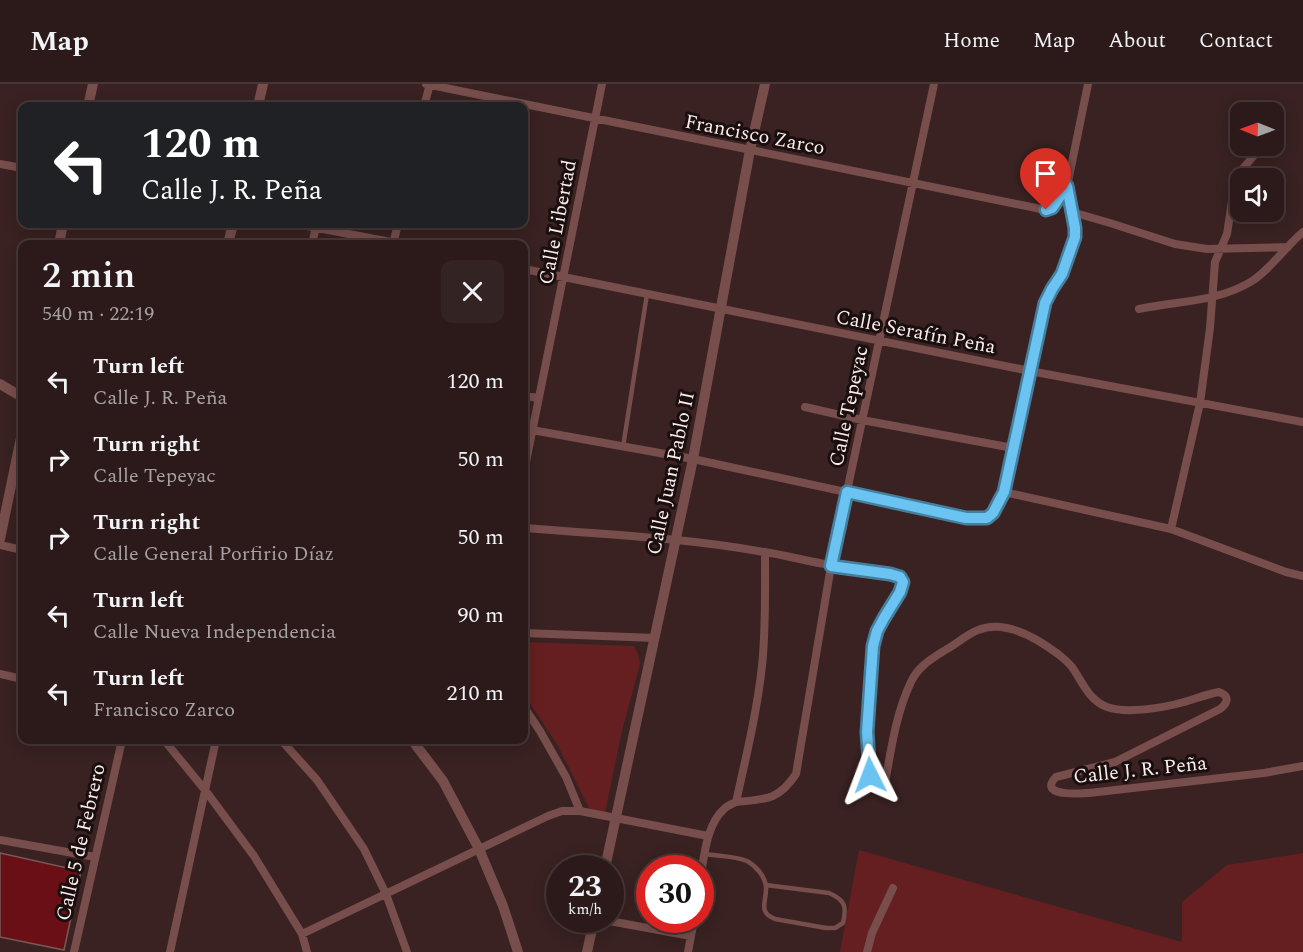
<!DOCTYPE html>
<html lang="en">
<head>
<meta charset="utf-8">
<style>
  :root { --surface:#2b1a19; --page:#332322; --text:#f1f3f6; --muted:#a6a1a2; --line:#473838 }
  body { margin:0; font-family:Spectral,serif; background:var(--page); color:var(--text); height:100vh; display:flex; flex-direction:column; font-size:22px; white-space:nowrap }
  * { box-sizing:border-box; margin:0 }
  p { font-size:20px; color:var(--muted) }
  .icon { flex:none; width:33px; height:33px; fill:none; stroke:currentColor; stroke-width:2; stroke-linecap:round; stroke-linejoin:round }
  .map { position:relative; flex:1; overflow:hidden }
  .sheet { position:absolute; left:18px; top:156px; width:510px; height:504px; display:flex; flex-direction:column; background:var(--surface); border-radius:12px; box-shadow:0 3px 15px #0003,0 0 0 2px var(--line) }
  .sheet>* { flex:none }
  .guide { position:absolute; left:18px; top:18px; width:510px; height:126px; border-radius:12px; box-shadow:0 3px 15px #0003,0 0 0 2px var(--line); background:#202124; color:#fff; overflow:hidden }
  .needle { width:39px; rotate:271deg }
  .tools { position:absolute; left:1230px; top:18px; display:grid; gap:12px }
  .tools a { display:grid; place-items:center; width:54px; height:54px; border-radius:12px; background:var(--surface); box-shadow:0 3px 15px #0003,0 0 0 2px var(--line); font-size:30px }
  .speed { position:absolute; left:546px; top:771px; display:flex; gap:12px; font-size:30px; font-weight:700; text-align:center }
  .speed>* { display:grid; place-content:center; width:78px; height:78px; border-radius:50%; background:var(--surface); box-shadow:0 3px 15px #0003,0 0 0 2px var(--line); line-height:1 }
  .speed small { font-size:15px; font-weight:400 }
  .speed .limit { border:9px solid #d22; background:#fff; color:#111 }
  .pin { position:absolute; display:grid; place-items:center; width:51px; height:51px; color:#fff; margin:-62px -26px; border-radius:50% 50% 50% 0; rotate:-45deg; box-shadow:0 0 6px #0007 }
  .pin .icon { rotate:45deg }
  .me { position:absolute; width:66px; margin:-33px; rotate:357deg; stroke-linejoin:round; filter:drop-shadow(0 0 4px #0008) }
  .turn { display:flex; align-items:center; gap:21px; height:126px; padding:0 24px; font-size:27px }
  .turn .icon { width:78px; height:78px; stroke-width:2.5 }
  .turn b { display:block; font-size:42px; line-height:51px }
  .round { display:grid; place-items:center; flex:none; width:63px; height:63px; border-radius:12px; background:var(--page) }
  .summary { display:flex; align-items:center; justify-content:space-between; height:102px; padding:0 24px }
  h1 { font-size:36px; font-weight:600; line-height:45px }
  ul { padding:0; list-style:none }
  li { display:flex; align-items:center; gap:18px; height:78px; padding:0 24px }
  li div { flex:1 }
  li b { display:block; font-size:22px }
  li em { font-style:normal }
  header { display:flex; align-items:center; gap:36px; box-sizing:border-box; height:84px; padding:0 30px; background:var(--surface); border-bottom:2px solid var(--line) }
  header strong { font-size:28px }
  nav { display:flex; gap:33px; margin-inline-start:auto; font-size:21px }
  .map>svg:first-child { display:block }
  .green { fill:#661f20 }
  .building { fill:#6b0f16; stroke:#755a58; stroke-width:1.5 }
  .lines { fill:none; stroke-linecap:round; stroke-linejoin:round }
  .service { stroke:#774e4c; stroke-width:4.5 }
  .minor { stroke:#774e4c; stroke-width:8 }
  .tertiary { stroke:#774e4c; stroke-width:10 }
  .route-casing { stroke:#467f9d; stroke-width:15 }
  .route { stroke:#6bc3f2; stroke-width:10 }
  .labels { text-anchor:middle; stroke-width:6; stroke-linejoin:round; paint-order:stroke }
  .street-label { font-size:20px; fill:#fdeceb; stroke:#190f0e }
</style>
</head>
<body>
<header>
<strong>Map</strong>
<nav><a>Home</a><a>Map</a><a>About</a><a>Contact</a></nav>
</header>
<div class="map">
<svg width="1303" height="868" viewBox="0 0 1303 868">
  <rect width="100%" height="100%" fill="#392221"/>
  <!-- green -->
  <path class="green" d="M 524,558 L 634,562 L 638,570 L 640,580 L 622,647 L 605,729 L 592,730 L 558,662 L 524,610 Z
    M 859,766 L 1182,858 L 1182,818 L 1227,781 L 1303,769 L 1303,868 L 840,868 Z"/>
  <!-- building -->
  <path class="building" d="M 0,769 L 81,787 L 64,866 L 0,853 Z"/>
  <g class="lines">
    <!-- service -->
    <path class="service" d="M 623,363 L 647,210
      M 705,770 C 718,772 735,772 747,777 C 756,782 765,792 766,803 C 767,817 757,828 775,835 L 826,844 L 835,844 L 843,839 C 847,822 845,816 829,809 L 766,801"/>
    <!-- minor -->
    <path class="minor" d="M 426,0 L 1046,126 L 1051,124 L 1067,103
      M 424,22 L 430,0
      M 0,80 L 22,84
      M 1072,128 L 1110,139 L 1175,160 L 1207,165 L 1288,163
      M 297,140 L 401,160
      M 312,160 L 316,143
      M 393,160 L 398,140
      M 524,185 L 1030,287 L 1303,338
      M 1139,225 C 1177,217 1219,218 1252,197 C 1272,184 1285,163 1303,148
      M 524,312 L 538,314
      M 805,323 L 862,336 L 1013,364
      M 532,346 L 693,375 L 966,434 L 987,434 L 993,429 L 1004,408 L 1045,219 L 1052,205 L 1062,190 L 1075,153 L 1075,144 L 1067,103 L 1088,0
      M 524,388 L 602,0
      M 1004,408 L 1171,445 L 1286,488 L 1303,492
      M 524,444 C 604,450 684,454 764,468 C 786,471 809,478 831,481 C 848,484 890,486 902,495 L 902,502 L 900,508 L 883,534 L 877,547 L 871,576 L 867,648 L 870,691 L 872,701 L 876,704 L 883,703 L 885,699 C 891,666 896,629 911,598 C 918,582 933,574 947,565 C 958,559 967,550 978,546 C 1005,535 1038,555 1058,570 C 1063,574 1068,578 1072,583 C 1082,597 1089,617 1107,623 C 1127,630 1163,624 1184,618 C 1195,615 1207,610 1219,608 C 1230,612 1228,619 1220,625 L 1115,678 L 1056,693 C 1035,715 1089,709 1098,708 L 1264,689 L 1303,682
      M 1171,445 L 1200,319 L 1210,244 L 1215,178 L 1227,150 L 1234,104 L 1240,88 L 1262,62
      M 0,461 L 22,466
      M 524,549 L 655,554
      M 0,590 L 22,595
      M 524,623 L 540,647 L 566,693 L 580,727
      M 164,656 L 205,706 L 254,772 L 302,850 L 307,868
      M 281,656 L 317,696 L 364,765 L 386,810 L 407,868
      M 736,718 C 765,715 778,717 796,690 L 831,482 L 934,0
      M 0,756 L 95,773
      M 700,796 C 704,774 706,741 724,725 C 727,722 732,720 736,718 C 746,673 757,628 762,582 C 766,544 765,506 765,468
      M 604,836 L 691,852
      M 302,850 L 548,732 L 562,727 L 580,727 L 708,752
      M 74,868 L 122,656
      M 170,868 L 216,656
      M 688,868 L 694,836
      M 867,868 L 872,849 L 893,804"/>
    <!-- tertiary -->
    <path class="tertiary" d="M 88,22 L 93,0
      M 258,22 L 263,0
      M 59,160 L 63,140
      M 228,160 L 233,140
      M 0,300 L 22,313
      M 0,455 L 22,349
      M 412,656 L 443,697 L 479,765 L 503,822 L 518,868
      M 605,784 L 693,375 L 750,66 L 765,0
      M 587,868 L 594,836"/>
  </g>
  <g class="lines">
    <defs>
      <path id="route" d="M 870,691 L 867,648 L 873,562 L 877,547 L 884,534 L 900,508 L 903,498 L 900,493 L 890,490 L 831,482 L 847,408 L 966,434 L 987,434 L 993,429 L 1004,408 L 1045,219 L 1052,205 L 1062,190 L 1075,153 L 1075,144 L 1067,102 L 1052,124 L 1046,126"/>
    </defs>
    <!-- route casing -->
    <use href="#route" class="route-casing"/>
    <!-- route -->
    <use href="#route" class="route"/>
  </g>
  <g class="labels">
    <!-- street labels -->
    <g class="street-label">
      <text transform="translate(755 50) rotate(11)" y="7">Francisco Zarco</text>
      <text transform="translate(557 138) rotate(-79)" y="7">Calle Libertad</text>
      <text transform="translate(916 247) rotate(11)" y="7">Calle Serafín Peña</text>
      <text transform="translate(848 322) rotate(-78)" y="7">Calle Tepeyac</text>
      <text transform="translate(670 389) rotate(-78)" y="7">Calle Juan Pablo II</text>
      <text transform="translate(1140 685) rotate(-6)" y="7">Calle J. R. Peña</text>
      <text transform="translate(80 758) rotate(-77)" y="7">Calle 5 de Febrero</text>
    </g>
  </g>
</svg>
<div class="tools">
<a><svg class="needle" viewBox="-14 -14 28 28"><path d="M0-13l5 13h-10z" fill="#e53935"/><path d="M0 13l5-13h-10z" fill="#a6a1a2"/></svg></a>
<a><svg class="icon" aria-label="sound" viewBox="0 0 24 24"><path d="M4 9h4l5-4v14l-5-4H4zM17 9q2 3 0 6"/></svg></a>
</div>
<div class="speed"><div>23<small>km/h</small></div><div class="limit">30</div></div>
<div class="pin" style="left:1046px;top:126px;background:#d93025"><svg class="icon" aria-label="arrive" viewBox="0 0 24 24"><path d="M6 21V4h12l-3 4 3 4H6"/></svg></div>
<svg class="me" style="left:870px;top:691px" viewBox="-20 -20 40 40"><path d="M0-17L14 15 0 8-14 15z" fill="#6bc3f2" stroke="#fff" stroke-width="4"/></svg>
<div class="guide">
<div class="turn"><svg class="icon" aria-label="left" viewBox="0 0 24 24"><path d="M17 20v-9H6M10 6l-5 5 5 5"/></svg><div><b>120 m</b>Calle J. R. Peña</div></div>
</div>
<section class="sheet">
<div class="summary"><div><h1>2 min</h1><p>540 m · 22:19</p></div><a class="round"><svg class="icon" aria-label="close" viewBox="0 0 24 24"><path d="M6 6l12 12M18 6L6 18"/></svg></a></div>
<ul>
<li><svg class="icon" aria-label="left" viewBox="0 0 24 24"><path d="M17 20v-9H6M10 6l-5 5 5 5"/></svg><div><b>Turn left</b><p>Calle J. R. Peña</p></div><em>120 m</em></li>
<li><svg class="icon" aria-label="right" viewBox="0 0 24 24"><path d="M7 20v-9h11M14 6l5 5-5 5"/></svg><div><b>Turn right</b><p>Calle Tepeyac</p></div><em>50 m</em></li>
<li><svg class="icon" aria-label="right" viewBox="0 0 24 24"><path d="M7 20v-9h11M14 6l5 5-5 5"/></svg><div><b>Turn right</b><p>Calle General Porfirio Díaz</p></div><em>50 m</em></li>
<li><svg class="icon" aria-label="left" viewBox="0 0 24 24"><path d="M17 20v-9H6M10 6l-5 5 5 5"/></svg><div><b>Turn left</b><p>Calle Nueva Independencia</p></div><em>90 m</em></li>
<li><svg class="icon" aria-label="left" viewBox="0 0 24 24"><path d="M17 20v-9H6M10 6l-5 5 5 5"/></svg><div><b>Turn left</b><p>Francisco Zarco</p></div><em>210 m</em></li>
</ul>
</section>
</div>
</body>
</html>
